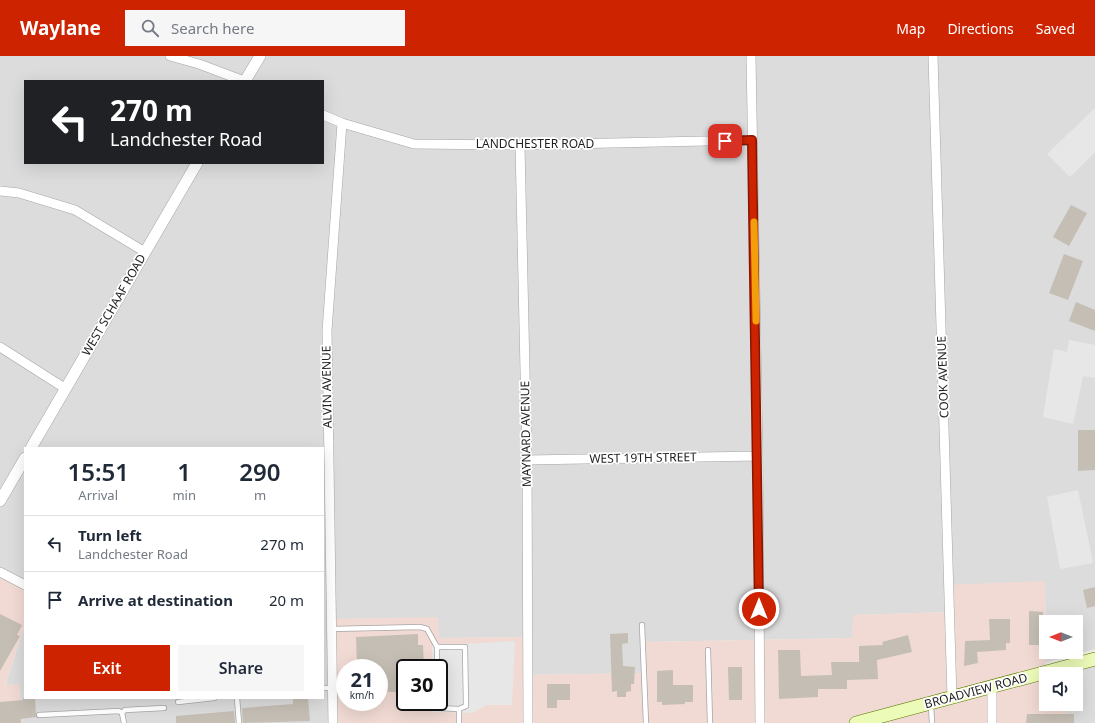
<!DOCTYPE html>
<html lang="en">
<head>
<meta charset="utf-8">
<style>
  :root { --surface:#fff; --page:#f6f6f7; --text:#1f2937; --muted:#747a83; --line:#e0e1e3; --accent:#cd2300 }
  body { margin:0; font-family:"Noto Sans",sans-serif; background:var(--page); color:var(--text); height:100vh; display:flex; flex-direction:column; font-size:15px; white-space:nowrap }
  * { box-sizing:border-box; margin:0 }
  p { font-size:13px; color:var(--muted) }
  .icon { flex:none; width:22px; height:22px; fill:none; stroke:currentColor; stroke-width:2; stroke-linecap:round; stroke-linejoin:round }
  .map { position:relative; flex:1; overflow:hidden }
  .panel { position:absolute; left:24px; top:391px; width:300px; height:252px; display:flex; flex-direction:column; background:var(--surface); border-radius:0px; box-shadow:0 4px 16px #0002 }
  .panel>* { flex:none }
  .top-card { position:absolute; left:24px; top:24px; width:300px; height:84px; border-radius:0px; box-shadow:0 4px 16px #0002; background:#202124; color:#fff; overflow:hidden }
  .needle { width:26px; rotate:270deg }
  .fabs { position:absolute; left:1039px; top:559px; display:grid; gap:8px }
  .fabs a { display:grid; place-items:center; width:44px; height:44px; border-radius:0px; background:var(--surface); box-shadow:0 4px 16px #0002; font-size:20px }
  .speed { position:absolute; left:336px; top:603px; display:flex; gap:8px; font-size:20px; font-weight:700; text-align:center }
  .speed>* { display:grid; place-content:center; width:52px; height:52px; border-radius:50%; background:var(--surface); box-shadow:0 4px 16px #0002; line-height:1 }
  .speed small { font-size:10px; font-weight:400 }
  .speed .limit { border:2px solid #111; border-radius:6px; background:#fff; color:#111 }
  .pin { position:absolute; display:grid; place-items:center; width:34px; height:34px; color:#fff; margin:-17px; border-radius:8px; box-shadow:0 2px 6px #0006 }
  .me { position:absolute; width:44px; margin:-22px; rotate:0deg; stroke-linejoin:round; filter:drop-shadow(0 0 3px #0008) }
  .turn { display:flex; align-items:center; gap:14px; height:84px; padding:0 20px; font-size:18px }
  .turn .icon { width:52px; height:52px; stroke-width:2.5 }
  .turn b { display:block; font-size:28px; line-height:34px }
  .eta { display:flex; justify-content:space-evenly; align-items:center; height:68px; text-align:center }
  .eta b { font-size:24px; font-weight:600; line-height:28px }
  .primary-button { display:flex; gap:8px; margin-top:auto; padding:8px 20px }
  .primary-button a { flex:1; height:46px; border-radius:0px; background:var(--accent); color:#fff; font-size:16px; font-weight:600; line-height:46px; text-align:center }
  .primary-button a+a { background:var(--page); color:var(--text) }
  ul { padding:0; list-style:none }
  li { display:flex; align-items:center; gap:12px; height:56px; padding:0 20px; border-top:1px solid var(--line) }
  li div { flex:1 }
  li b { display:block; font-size:15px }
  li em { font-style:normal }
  header { display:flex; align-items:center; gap:24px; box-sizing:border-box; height:56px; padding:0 20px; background:var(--accent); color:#fff }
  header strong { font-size:19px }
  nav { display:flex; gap:22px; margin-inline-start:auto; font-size:14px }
  .search { width:280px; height:36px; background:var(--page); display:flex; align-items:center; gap:10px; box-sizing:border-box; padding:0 14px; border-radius:0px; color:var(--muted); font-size:15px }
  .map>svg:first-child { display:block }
  .residential { fill:#dddcdc; fill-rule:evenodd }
  .commercial { fill:#f1dad3; fill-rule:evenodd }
  .parking { fill:#e7e7e7 }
  .building { fill:#c5beb4 }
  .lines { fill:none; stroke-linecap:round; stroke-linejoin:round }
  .service-casing { stroke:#a6a6a6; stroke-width:6 }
  .minor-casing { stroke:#a6a6a6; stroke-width:10 }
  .tertiary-casing { stroke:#a6a6a6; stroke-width:12 }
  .secondary-casing { stroke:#587902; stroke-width:14 }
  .service { stroke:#fff; stroke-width:4.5 }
  .minor { stroke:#fff; stroke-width:9 }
  .tertiary { stroke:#fff; stroke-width:11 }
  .secondary { stroke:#ecfbb8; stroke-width:13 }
  .route-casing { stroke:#851700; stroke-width:10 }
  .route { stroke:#cd2300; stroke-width:7 }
  .slow { stroke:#f59e0b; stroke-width:7 }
  .labels { text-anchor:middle; stroke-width:3.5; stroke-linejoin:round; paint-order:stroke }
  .street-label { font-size:12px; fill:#1f1f1f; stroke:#fff }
</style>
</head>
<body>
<header>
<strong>Waylane</strong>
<div class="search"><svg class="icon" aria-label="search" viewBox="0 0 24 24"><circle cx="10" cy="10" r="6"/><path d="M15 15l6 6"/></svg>Search here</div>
<nav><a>Map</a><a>Directions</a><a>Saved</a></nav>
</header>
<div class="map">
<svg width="1095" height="667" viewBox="0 0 1095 667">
  <rect width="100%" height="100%" fill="#f0eee5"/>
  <!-- residential -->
  <path class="residential" d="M 0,0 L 1095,0 L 1095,593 L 1046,606 L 1045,526 L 949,556 L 853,559 L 853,582 L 643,586 L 644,617 L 528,619 L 528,581 L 438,582 L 438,562 L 331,563 L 333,667 L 22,667 L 19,629 L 5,630 L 25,569 L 25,642 L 323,642 L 323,392 L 25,392 L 25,529 L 0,516 ZM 25,25 L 323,25 L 323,107 L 25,107 ZM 1046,566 L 1076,566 L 1076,596 L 1046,596 Z
    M 1095,603 L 1095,667 L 1067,667 L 1067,648 L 1076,648 L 1076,618 L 1068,618 L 1068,611 Z"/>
  <!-- commercial -->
  <path class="commercial" d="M 0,516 L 25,529 L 25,569 L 5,629 L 19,628 L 22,667 L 0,667 Z
    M 1045,525 L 1046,616 L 1068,611 L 1068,618 L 1046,618 L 1046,648 L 1067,648 L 1067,667 L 333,667 L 330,563 L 438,561 L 439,582 L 528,581 L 528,619 L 644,617 L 643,586 L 852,582 L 853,559 L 949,556 L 948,529 ZM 345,612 L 379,612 L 379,646 L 345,646 ZM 405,612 L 439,612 L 439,646 L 405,646 Z"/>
  <!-- parking -->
  <path class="parking" d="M 1095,52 L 1095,96 L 1070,121 L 1047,98 Z
    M 1069,284 L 1095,289 L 1095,322 L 1083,320 L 1073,368 L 1043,361 L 1054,293 L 1067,296 Z
    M 1078,434 L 1093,507 L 1060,513 L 1047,441 Z
    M 515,585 L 512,649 L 486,649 L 473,657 L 433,656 L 433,646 L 439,646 L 439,612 L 432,612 L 432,590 Z"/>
  <!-- building -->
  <path class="building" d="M 1071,149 L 1087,157 L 1069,190 L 1053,181 Z
    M 1064,198 L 1083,205 L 1068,244 L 1049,237 Z
    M 1076,246 L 1095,254 L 1095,275 L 1069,265 Z
    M 1078,374 L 1095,374 L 1095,414 L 1078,415 Z
    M 1095,531 L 1095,550 L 1087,552 L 1083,534 Z
    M 1029,555 L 1043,556 L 1043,589 L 1029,589 Z
    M 0,558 L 22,569 L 17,579 L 20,580 L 0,615 Z
    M 989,563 L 1010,563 L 1010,587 L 1006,587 L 1006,594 L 977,596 L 978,607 L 964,610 L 965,585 L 990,584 Z
    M 628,577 L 628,587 L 622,588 L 623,610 L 635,611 L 634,628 L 631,628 L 631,635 L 626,636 L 626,641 L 617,641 L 617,635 L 612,636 L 610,578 Z
    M 418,578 L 418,589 L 423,589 L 424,612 L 405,612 L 405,637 L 381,635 L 381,632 L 379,632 L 379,612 L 357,612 L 356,581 Z
    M 908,579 L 912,596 L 877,604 L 878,623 L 847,624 L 847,633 L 818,633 L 818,641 L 779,643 L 778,594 L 800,594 L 801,620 L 832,619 L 831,606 L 859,606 L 859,590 L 883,589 L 882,586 Z
    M 728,611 L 742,611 L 742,644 L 729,644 Z
    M 673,614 L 673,629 L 693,629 L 693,646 L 685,646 L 685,648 L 662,649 L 662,646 L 657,646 L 657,615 Z
    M 547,628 L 570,628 L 570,644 L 557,644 L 557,652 L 547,652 Z
    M 23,642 L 35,642 L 36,661 L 21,663 L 21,667 L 0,667 L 0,646 L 23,644 Z
    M 293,642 L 308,642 L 310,665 L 243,667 L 242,652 L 293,648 Z
    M 234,655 L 235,667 L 176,667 L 176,660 Z
    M 1027,658 L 1074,658 L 1074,667 L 1026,667 Z"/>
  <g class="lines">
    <defs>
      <path id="service" d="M 642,569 L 646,667
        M 331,573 L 420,571 L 427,573 L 437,591 L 437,612
        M 437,591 L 465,591 L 466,650 L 459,653 L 459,667
        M 708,594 L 710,667
        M 323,632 L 332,632
        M 237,642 L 239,667
        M 178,646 L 214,642
        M 439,646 L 439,652 L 459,653
        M 931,649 L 932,667
        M 122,657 L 125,654 L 164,652
        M 39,659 L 119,655 L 122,657 L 124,667"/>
      <path id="minor" d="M 170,0 L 199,8 L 244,25
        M 751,0 L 758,400 L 760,667
        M 933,0 L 952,642
        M 323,59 L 342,67 L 414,88 L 520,89 L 753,84
        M 520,89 L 527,404 L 528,667
        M 0,135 L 19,137 L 75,154 L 145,196
        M 0,291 L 66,333
        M 527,404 L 758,400
        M 0,516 L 25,529
        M 992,630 L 992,667
        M 333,667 L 327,275 L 342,67"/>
      <path id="tertiary" d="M 245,25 L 260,0
        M 31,392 L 197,107
        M 0,445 L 25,402"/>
      <path id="secondary" d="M 856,667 L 1095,603"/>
    </defs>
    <!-- service casing -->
    <use href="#service" class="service-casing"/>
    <!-- minor casing -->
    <use href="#minor" class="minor-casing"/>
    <!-- tertiary casing -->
    <use href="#tertiary" class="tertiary-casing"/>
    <!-- secondary casing -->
    <use href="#secondary" class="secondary-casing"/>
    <!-- service -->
    <use href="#service" class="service"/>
    <!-- minor -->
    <use href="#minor" class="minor"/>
    <!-- tertiary -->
    <use href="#tertiary" class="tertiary"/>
    <!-- secondary -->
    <use href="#secondary" class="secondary"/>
  </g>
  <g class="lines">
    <defs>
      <path id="route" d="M 725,85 L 752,84 L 759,553"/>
    </defs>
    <!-- route casing -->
    <use href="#route" class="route-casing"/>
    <!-- route -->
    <use href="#route" class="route"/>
    <!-- slow -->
    <path class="slow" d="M 754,166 L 756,265"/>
  </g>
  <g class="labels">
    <!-- street labels -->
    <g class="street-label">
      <text x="535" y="92">LANDCHESTER ROAD</text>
      <text transform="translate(114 249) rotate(-60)" y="4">WEST SCHAAF ROAD</text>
      <text transform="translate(943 321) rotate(-92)" y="4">COOK AVENUE</text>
      <text transform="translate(327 331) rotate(-91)" y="4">ALVIN AVENUE</text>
      <text transform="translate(526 378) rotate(-91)" y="4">MAYNARD AVENUE</text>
      <text transform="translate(643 402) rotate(-1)" y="4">WEST 19TH STREET</text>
      <text transform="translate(976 635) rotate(-15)" y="4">BROADVIEW ROAD</text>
    </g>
  </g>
</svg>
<div class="fabs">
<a><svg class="needle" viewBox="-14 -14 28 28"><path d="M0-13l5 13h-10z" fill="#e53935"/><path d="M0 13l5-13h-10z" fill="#747a83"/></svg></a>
<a><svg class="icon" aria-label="sound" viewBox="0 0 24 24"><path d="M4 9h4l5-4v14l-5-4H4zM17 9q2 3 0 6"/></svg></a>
</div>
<div class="speed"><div>21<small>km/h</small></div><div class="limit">30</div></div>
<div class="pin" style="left:725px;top:85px;background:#d93025"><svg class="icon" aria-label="arrive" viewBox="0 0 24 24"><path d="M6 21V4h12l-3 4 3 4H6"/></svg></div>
<svg class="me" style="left:759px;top:553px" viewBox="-20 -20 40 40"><circle r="17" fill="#cd2300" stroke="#fff" stroke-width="3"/><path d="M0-11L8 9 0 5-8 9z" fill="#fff"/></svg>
<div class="top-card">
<div class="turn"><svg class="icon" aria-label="left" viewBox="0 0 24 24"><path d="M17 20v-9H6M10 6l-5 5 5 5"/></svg><div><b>270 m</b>Landchester Road</div></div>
</div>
<section class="panel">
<div class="eta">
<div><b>15:51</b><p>Arrival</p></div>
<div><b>1</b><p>min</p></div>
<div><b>290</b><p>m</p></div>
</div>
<ul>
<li><svg class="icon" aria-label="left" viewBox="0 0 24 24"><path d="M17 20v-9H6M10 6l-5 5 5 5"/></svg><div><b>Turn left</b><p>Landchester Road</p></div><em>270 m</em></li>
<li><svg class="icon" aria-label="arrive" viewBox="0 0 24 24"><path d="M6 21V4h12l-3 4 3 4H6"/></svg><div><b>Arrive at destination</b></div><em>20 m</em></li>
</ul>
<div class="primary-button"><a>Exit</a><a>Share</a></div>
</section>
</div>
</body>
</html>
